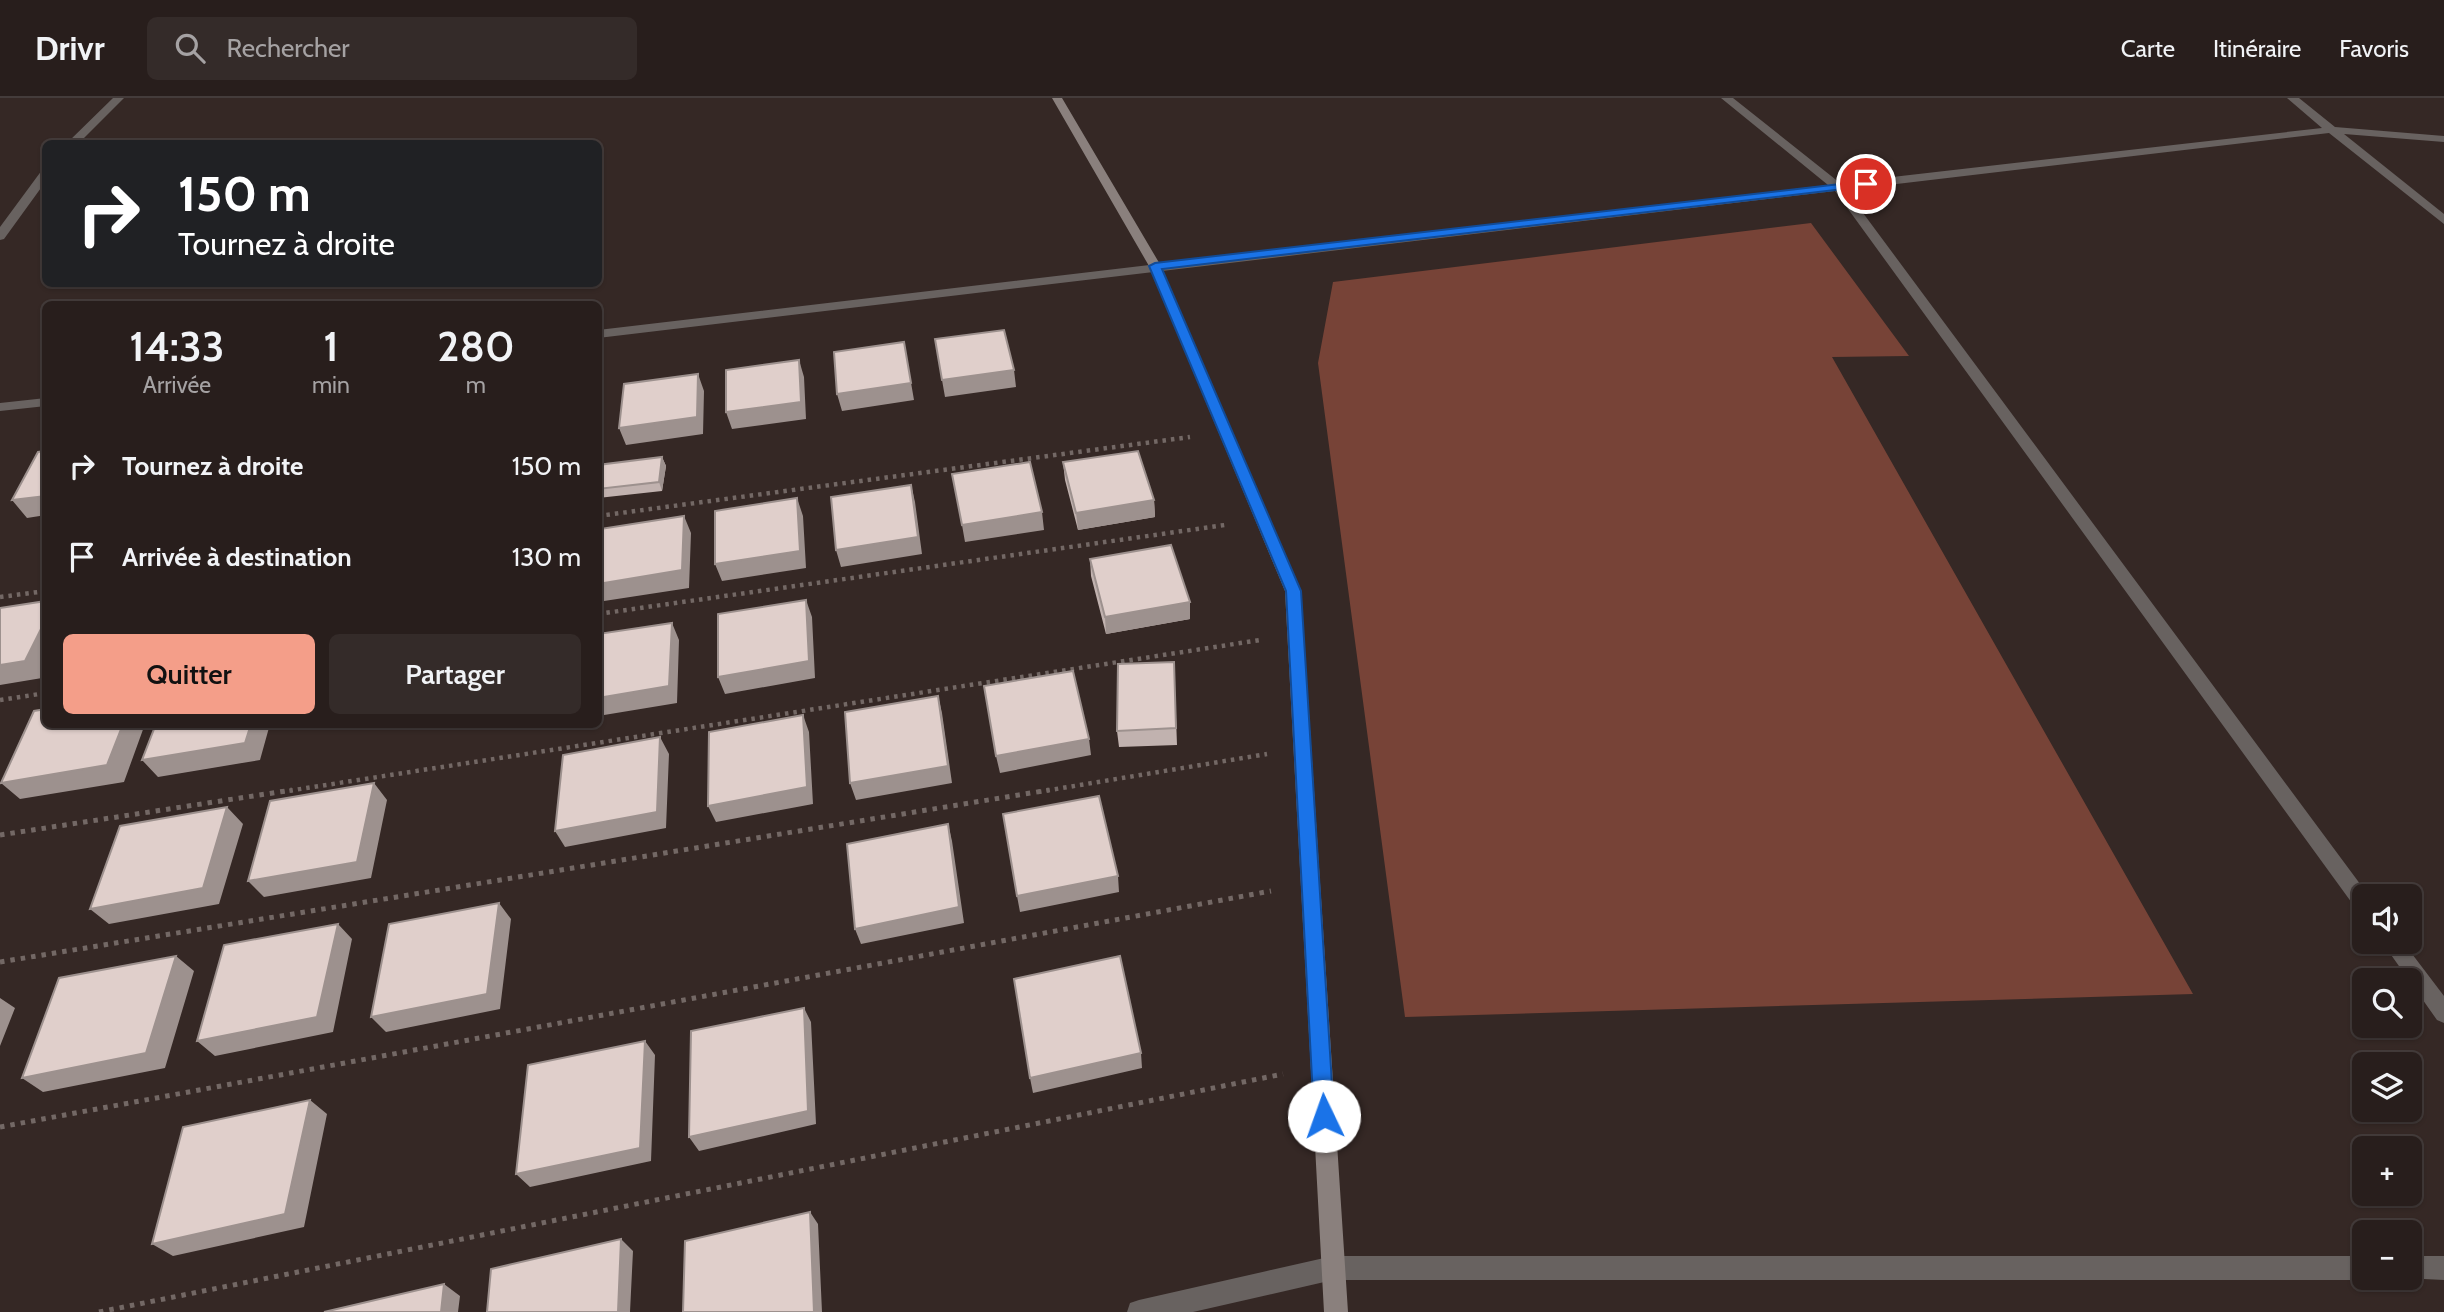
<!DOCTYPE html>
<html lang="fr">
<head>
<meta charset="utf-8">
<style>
  :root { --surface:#281e1c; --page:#342b29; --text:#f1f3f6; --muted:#a5a2a3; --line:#443c3b; --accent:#f49e89 }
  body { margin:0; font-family:Cabin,sans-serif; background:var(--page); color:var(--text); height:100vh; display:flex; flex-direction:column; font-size:26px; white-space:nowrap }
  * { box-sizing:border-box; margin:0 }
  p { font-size:23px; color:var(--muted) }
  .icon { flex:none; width:38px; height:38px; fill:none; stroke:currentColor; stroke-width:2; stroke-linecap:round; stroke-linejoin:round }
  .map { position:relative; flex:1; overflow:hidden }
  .sheet { position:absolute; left:42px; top:203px; width:560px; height:427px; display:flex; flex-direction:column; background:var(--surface); border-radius:10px; box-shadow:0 2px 5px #0004,0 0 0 2px var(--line) }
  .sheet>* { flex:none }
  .guide { position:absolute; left:42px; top:42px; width:560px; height:147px; border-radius:10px; box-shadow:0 2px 5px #0004,0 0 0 2px var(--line); background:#202124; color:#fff; overflow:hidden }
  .buttons { position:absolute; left:2352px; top:786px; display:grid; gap:14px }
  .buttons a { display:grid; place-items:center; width:70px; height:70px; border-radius:10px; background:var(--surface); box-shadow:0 2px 5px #0004,0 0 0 2px var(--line); font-size:35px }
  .pin { position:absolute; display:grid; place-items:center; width:60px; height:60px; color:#fff; margin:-30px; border:4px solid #fff; border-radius:50%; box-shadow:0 2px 7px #0007 }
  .me { position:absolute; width:77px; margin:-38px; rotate:357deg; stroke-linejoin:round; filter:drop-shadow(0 0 5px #0008) }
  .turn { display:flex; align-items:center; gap:24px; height:147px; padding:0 21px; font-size:32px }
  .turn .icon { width:91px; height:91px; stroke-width:2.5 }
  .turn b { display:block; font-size:49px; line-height:60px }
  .eta { display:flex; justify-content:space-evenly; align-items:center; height:119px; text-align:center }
  .eta b { font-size:42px; font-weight:600; line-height:49px }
  .action { display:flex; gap:14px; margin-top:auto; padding:14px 21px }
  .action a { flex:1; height:80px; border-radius:10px; background:var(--accent); color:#111; font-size:28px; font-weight:600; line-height:80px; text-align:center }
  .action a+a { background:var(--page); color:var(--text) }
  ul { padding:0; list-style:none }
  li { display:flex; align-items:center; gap:21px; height:91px; padding:0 21px }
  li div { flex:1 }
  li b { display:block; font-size:26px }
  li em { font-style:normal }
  header { display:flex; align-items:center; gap:42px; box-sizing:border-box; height:98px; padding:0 35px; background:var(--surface); border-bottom:2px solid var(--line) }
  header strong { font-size:33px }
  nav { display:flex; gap:38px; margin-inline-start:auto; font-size:24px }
  .search { width:490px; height:63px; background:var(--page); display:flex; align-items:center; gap:18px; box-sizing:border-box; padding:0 24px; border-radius:10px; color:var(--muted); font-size:26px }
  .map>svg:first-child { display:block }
  .green { fill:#774337 }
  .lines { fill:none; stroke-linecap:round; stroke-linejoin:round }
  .path-far1 { stroke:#736865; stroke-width:4.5; stroke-dasharray:3.5 5; stroke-linecap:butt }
  .path { stroke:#736865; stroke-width:5; stroke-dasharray:4.5 6; stroke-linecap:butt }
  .street { fill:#686260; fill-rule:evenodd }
  .secondary { fill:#8a807d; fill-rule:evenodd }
  .wall { fill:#c1b2af }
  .shaded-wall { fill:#9d918e }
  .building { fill:#e0cfcb; stroke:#9d918e; stroke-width:2 }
  .route { fill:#1a73e8; stroke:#114b97; stroke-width:2 }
</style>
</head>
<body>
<header>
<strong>Drivr</strong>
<div class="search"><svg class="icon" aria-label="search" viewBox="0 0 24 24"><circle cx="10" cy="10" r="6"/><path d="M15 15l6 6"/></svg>Rechercher</div>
<nav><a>Carte</a><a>Itinéraire</a><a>Favoris</a></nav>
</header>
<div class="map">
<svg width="2444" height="1214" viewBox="0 0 2444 1214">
  <rect width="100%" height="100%" fill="#352825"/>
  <!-- green -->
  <path class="green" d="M 1811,125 L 1909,258 L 1832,259 L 2193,896 L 1405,919 L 1318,265 L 1333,184 Z"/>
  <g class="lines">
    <!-- path-far1 -->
    <path class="path-far1" d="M 598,418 L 1190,339
      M 0,499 L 46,493
      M 598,516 L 1225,427
      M 0,602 L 46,595
      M 281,694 L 1260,542
      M 1038,694 L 1267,656"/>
    <!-- path -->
    <path class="path" d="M 0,737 L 292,692
      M 0,864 L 1049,692
      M 0,1029 L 1271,793
      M 99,1214 L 1283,976"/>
    <!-- street -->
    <path class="street" d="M 113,0 L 124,0 L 78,46 L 66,46 Z
      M 1721,0 L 1733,0 L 1840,85 L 2322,30 L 2287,0 L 2299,0 L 2335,29 L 2444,38 L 2444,44 L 2344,36 L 2444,116 L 2444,126 L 2329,35 L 1846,92 L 2369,798 L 2364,798 L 2364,814 L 2357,812 L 1835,93 L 598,240 L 598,232 L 1828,87 Z
      M 46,71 L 46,83 L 4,141 L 0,142 L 0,129 L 42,72 Z
      M 46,300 L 46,308 L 0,313 L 0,305 Z
      M 2382,844 L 2403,844 L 2444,898 L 2444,925 L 2437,922 Z
      M 1333,1158 L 2364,1158 L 2364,1180 L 2370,1180 L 2364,1182 L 1333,1182 L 1193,1214 L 1127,1214 L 1130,1205 L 1139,1202 Z
      M 2410,1158 L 2444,1158 L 2444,1182 L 2404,1180 L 2410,1180 Z"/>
    <!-- secondary -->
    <path class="secondary" d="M 1052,0 L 1062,0 L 1161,168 L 1301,493 L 1348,1214 L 1324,1214 L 1285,493 L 1149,168 Z"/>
  </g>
  <!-- wall -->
  <path class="wall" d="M 662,359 L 666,368 L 662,393 L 598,400 L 598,367 Z
    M 1063,364 L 1154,402 L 1155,419 L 1078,432 L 1065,382 Z
    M 1090,461 L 1190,504 L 1190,521 L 1106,536 L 1091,478 Z
    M 1174,564 L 1177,647 L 1119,649 L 1117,633 Z"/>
  <!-- shaded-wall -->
  <path class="shaded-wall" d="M 904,244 L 914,302 L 842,313 L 837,296 Z
    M 799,262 L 804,279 L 806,321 L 732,331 L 726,314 Z
    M 1014,272 L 1016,289 L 945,299 L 942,282 Z
    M 698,276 L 704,293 L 703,336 L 626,347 L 619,330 Z
    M 662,359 L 666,368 L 662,393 L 659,384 Z
    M 911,387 L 915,404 L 922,456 L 841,469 L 836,452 Z
    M 46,398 L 46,417 L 27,420 L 12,402 Z
    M 797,400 L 803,418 L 806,470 L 722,483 L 715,466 Z
    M 1154,402 L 1155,419 L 1078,432 L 1076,415 Z
    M 1042,414 L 1044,432 L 965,444 L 962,427 Z
    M 684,418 L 691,435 L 689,490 L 604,503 L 598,493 L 598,486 Z
    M 806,502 L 812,519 L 815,580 L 725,596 L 718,579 Z
    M 1190,504 L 1190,521 L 1106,536 L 1105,519 Z
    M 46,521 L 46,574 L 42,580 L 0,587 L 0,567 Z
    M 672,525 L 679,542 L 677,605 L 598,618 L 598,600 Z
    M 938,598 L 942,615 L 952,685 L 856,702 L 850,685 Z
    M 803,617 L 809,634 L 813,706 L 716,724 L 708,708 Z
    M 123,626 L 145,626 L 124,684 L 20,701 L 1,685 Z
    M 251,626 L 270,626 L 260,662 L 158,679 L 142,662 Z
    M 660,639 L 669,656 L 666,730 L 565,749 L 555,733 Z
    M 1089,641 L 1091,657 L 1000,675 L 996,658 Z
    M 374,685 L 387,702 L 371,780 L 264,799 L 248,783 Z
    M 227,709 L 243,726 L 219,806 L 109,826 L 90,811 Z
    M 948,726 L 952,743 L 964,825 L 861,846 L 855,831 Z
    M 1118,778 L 1119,794 L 1020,814 L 1017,798 Z
    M 499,805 L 511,821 L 500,911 L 386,934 L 371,919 Z
    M 338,826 L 352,841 L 333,934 L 215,958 L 197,943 Z
    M 176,858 L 194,873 L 165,970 L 43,994 L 22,980 Z
    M 0,900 L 15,910 L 0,948 Z
    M 804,910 L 811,924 L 816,1026 L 699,1053 L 689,1039 Z
    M 645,943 L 655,957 L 651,1063 L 530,1089 L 516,1076 Z
    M 1141,955 L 1142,970 L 1033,995 L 1030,980 Z
    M 310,1002 L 327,1016 L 304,1129 L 173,1158 L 152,1146 Z
    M 810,1114 L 818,1126 L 822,1214 L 814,1214 Z
    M 621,1141 L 633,1153 L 630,1214 L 618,1214 Z
    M 444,1186 L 460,1198 L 458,1214 L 441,1214 Z"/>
  <!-- building -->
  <path class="building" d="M 1004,232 L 1014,272 L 942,282 L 935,241 Z
    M 904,244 L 911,285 L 837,296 L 834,254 Z
    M 799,262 L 801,304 L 726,314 L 726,272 Z
    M 698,276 L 697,319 L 619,330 L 624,286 Z
    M 46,353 L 46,398 L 12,402 L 38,354 Z
    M 1138,353 L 1154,402 L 1076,415 L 1063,364 Z
    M 662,359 L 659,384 L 598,391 L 598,367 Z
    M 1030,364 L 1042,414 L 962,427 L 952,376 Z
    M 911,387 L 918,439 L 836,452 L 831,399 Z
    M 797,400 L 800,453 L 715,466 L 715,413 Z
    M 684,418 L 682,472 L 598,486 L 598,450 L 600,431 Z
    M 1171,447 L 1190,504 L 1105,519 L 1090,461 Z
    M 806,502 L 809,563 L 718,579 L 718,516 Z
    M 46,503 L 46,521 L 25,563 L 0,567 L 0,510 Z
    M 672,525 L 669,588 L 598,600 L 598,536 Z
    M 1174,564 L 1176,630 L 1117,633 L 1118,566 Z
    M 1073,573 L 1089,641 L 996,658 L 984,588 Z
    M 938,598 L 948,668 L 850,685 L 845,614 Z
    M 46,611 L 46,626 L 123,626 L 107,667 L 1,685 L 34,613 Z
    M 803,617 L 807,689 L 708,708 L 709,634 Z
    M 156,626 L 251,626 L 245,645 L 142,662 Z
    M 660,639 L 657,714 L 555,733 L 563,657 Z
    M 374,685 L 357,764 L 248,783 L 270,703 Z
    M 1099,698 L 1118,778 L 1017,798 L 1003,716 Z
    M 227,709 L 203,790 L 90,811 L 120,728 Z
    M 948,726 L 959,809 L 855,831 L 847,746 Z
    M 499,805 L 487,896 L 371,919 L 389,826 Z
    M 338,826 L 317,919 L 197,943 L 224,847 Z
    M 176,858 L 146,955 L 22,980 L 59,880 Z
    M 1120,858 L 1141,955 L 1030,980 L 1014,881 Z
    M 804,910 L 808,1013 L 689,1039 L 691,933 Z
    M 645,943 L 640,1050 L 516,1076 L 528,967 Z
    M 310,1002 L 285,1116 L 152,1146 L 183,1029 Z
    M 810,1114 L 814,1214 L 683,1214 L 685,1143 Z
    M 621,1141 L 618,1214 L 487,1214 L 491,1171 Z
    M 444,1186 L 441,1214 L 324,1214 Z"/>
  <!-- route -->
  <path class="route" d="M 1866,83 L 1871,86 L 1869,88 L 1162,171 L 1301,493 L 1334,1018 L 1332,1025 L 1324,1028 L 1317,1025 L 1314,1018 L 1286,493 L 1149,168 L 1155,165 Z"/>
</svg>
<div class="buttons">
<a><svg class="icon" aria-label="sound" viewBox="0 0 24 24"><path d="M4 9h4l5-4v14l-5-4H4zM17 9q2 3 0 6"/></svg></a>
<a><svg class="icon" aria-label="search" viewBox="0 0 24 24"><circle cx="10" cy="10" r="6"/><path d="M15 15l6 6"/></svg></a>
<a><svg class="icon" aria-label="layers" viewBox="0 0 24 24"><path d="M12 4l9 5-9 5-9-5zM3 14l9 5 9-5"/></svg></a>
<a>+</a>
<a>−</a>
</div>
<div class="pin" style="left:1866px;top:86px;background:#d93025"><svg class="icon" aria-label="arrive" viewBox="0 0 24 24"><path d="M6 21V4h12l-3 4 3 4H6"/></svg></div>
<svg class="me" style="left:1324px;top:1018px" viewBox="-20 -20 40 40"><circle r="19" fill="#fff"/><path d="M0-13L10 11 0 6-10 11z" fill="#1a73e8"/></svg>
<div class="guide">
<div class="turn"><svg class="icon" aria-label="right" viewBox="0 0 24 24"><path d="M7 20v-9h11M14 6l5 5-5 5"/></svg><div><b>150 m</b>Tournez à droite</div></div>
</div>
<section class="sheet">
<div class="eta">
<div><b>14:33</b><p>Arrivée</p></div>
<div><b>1</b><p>min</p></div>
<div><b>280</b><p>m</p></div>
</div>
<ul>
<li><svg class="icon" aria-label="right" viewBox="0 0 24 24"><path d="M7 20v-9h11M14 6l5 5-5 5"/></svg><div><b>Tournez à droite</b></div><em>150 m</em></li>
<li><svg class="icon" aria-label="arrive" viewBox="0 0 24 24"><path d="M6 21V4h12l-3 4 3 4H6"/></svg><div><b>Arrivée à destination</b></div><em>130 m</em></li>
</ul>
<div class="action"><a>Quitter</a><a>Partager</a></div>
</section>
</div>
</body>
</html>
